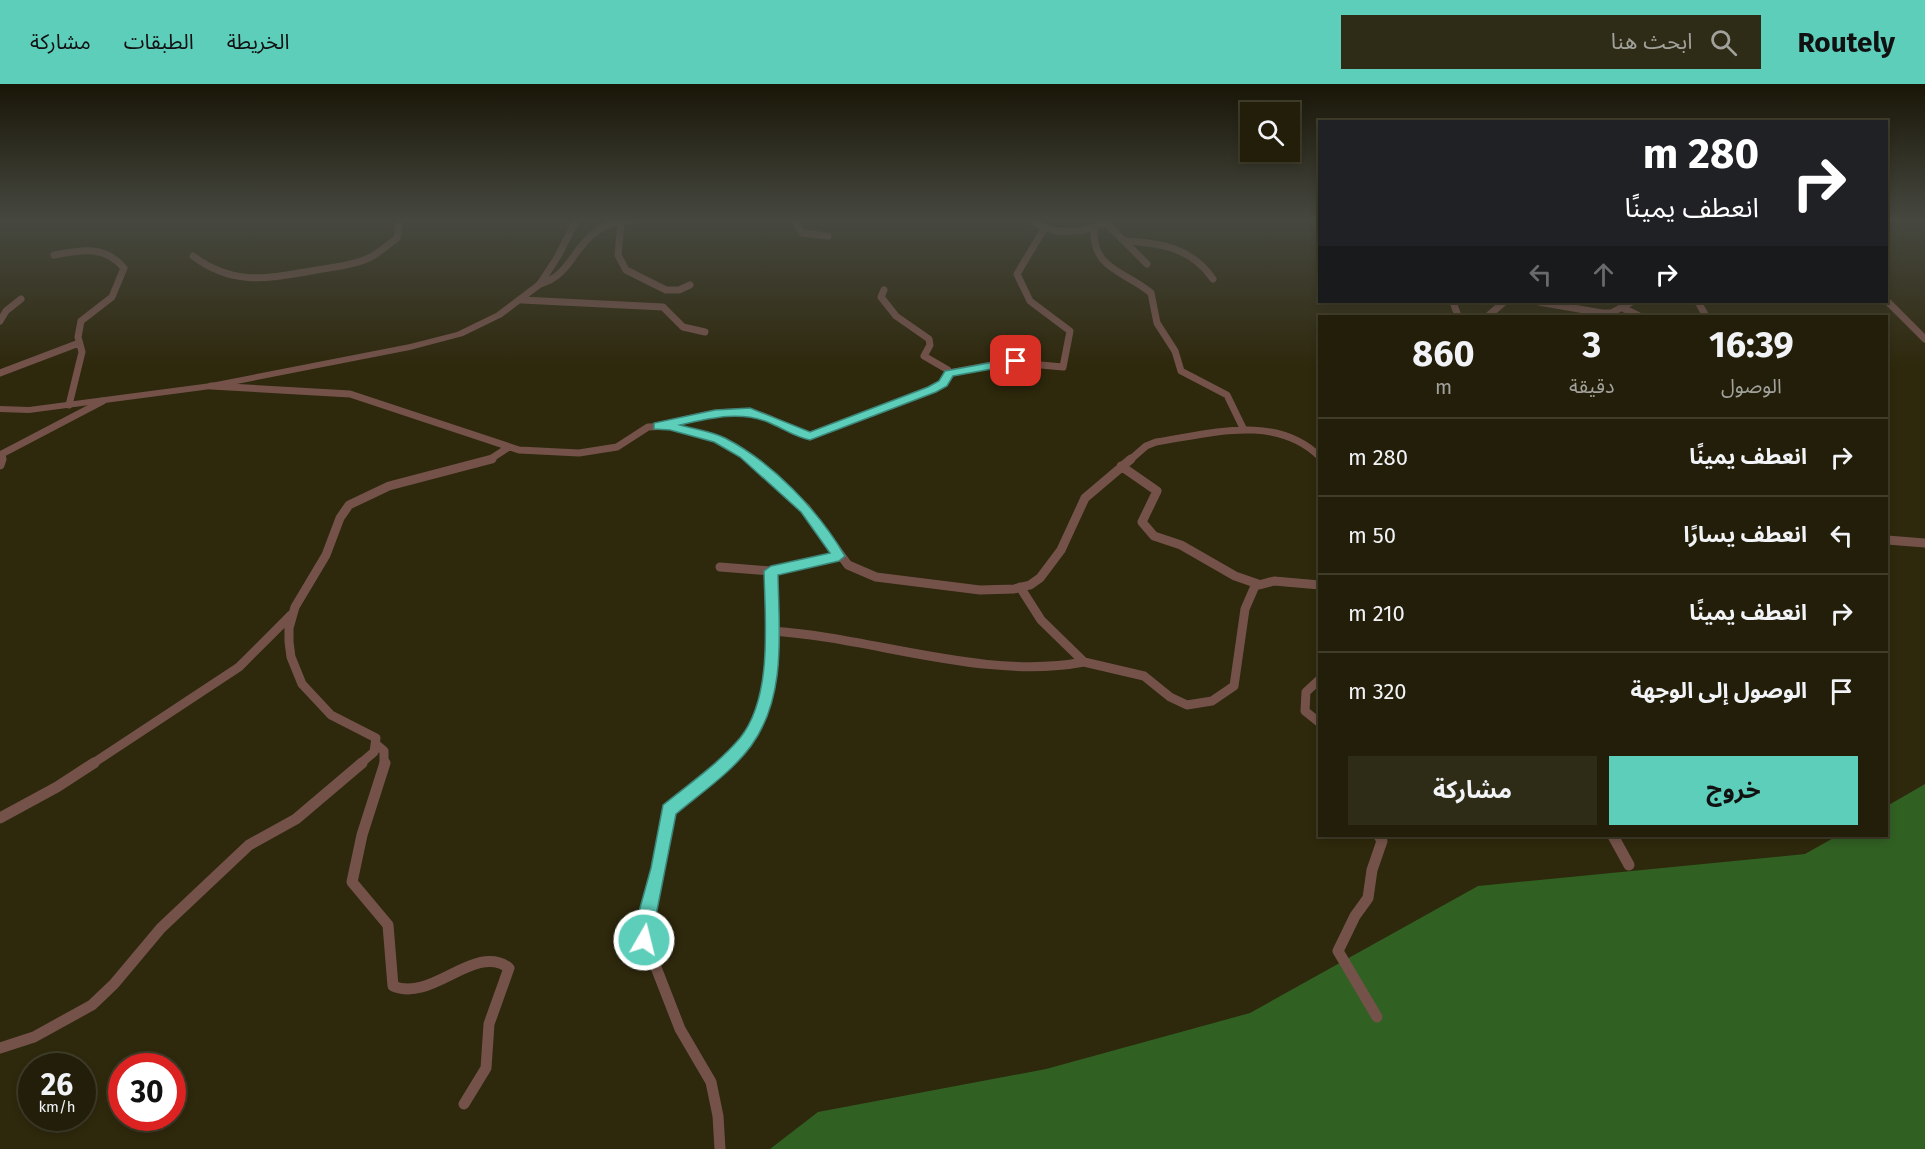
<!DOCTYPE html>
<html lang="ar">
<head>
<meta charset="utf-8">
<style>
  :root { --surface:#221e09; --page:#2e2b17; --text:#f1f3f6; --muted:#a2a29c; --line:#3f3c2a; --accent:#5cceba }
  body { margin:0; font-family:"Fira Sans","Noto Sans Arabic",sans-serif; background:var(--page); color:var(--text); direction:rtl; height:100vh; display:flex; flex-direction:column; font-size:22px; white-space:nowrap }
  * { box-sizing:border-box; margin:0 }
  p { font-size:20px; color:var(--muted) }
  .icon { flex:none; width:33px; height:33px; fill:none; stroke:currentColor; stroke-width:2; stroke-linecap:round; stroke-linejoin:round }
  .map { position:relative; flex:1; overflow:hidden; direction:ltr }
  .panel { position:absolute; left:1318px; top:231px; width:570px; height:522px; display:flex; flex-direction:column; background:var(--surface); border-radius:0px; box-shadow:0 3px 9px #0003,0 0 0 2px var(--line); direction:rtl }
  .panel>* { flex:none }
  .guide { position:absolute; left:1318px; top:36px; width:570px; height:183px; border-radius:0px; box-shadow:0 3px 9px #0003,0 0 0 2px var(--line); direction:rtl; background:#202124; color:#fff; overflow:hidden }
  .controls { position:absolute; left:1240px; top:18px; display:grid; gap:12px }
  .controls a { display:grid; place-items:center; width:60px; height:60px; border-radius:0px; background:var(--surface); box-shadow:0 3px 9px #0003,0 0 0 2px var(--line); font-size:30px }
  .speed { position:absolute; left:18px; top:969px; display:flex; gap:12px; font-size:30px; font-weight:700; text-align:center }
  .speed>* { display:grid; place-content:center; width:78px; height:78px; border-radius:50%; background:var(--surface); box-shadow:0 3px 9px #0003,0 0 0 2px var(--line); line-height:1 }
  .speed small { font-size:15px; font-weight:400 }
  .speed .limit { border:9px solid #d22; background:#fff; color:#111 }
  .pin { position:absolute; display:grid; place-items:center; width:51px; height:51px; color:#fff; margin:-26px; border-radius:12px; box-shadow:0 3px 9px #0006 }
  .me { position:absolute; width:66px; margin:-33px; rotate:8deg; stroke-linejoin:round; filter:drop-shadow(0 0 4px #0008) }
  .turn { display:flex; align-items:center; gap:21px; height:126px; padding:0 30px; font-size:27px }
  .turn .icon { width:78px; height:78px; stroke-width:2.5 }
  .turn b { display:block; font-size:42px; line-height:51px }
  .lanes { display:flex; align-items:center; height:57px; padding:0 30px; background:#0003; justify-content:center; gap:30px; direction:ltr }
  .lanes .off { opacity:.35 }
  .eta { display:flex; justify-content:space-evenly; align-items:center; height:102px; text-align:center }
  .eta b { font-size:36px; font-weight:700; line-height:42px }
  .action { display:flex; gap:12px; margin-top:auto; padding:12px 30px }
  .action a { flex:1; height:69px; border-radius:0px; background:var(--accent); color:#111; font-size:24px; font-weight:700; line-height:69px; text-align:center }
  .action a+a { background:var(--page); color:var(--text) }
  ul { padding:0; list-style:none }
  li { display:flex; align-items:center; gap:18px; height:78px; padding:0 30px; border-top:2px solid var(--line) }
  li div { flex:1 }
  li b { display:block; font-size:22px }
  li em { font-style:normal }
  header { display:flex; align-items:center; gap:36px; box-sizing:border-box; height:84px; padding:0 30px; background:var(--accent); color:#111 }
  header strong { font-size:28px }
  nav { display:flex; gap:33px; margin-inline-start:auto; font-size:21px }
  .search { width:420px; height:54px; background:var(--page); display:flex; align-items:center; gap:15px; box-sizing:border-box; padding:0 21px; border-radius:0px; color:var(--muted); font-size:22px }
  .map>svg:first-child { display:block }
  .forest { fill:#316023 }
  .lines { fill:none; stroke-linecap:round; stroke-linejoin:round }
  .minor-far2 { stroke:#74524a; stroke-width:7 }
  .minor-far1 { stroke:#74524a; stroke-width:9 }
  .minor { stroke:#74524a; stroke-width:11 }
  .tertiary { fill:#74524a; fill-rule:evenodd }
  .route { fill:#5cceba; stroke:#3c8679; stroke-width:1.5 }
</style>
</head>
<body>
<header>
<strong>Routely</strong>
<div class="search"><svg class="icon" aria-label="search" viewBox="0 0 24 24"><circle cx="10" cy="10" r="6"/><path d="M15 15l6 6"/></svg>ابحث هنا</div>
<nav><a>الخريطة</a><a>الطبقات</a><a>مشاركة</a></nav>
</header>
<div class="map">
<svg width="1925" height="1065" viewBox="0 0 1925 1065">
  <rect width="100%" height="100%" fill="#2e280c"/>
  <!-- forest -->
  <path class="forest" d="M 1925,700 L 1925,1065 L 770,1065 L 818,1028 L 1046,985 L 1250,929 L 1478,802 L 1805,770 L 1837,752 L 1887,752 L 1887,722 Z"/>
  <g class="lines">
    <!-- minor-far2 -->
    <path class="minor-far2" d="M 527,135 L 532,135
      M 794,135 L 802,149 L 828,152
      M 1030,135 C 1054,154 1087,149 1113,135
      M 1103,136 L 1147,180
      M 621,139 L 618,171 L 626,186 L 666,206 L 679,206 L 690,201
      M 1094,146 C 1093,186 1125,187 1151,209 L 1157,239 L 1175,267 L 1181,287 L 1227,311 L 1243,344
      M 1126,157 C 1161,159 1192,164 1213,195
      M 54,171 C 81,166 105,161 124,184 L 112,213 L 81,237 L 78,253 L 82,268 L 69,321
      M 193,172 C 234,203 269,194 317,186 C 335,183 354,181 371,173 C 380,168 389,160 397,154 L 400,135
      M 540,200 C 570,192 573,163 597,147 C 613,135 637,136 656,135
      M 522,216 L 663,223 L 683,243 L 705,248
      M 1887,217 L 1925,255
      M 1453,218 L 1458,232
      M 1539,218 L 1602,229 L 1611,229 L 1632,218
      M 1698,218 L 1706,232
      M 1623,224 L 1639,232
      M 1488,232 L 1504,218
      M 0,237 L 6,227 L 21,215
      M 0,289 L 79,259
      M 949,289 L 1008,278 L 1063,283 L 1070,247 L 1030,217 L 1017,190 L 1044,145
      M 211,302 L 350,310 L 519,366 L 579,369 L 617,363 L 648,343 L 670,342 L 718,355 L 751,376
      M 666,340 C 697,333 731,322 763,332 C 780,337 792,350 810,352 L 932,306 L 949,293 L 948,286 L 924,272 L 930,261 L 929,255 L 896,232 L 881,213 L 884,206
      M 0,371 L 103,317
      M 1,376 L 3,370
      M 489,376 L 509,363
      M 1130,376 L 1146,362 L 1156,358 C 1209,350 1276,329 1320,373"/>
    <!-- minor-far1 -->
    <path class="minor-far1" d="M 749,375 L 806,424 L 848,481 L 876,493 L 980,506 L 1014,505 L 1030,501 L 1040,494 L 1061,466 L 1085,414 L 1131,375
      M 0,381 L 2,375
      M 1121,382 L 1157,407 L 1142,438 L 1154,452 L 1181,461 L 1235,492 L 1258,500
      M 1887,456 L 1925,459
      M 720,483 L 771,487 L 839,472
      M 1020,503 L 1041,536 L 1084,578 L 1144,592 L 1170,613 L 1187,621 L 1212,617 L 1234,602 L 1245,525 L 1255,502 L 1274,497 L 1320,501
      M 771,547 C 872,553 984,597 1084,578
      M 1320,595 L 1306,608 L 1305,627 L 1320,639
      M 377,661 L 384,667 L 384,680
      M 92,680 L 239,583 L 291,531
      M 360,680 L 374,668 L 376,654 L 331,631 L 302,600 L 291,573 L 289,558 L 289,544 L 295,523 L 326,471 L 340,434 L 349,421 L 389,402 L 492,375
      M 725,680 C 732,672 741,665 747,656 C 780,607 772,543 771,487"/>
    <!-- minor -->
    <path class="minor" d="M 385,679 L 362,751 L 352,798 L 388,841 L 393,902 C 432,919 475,858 509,884 L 489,940 L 486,984 L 464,1020
      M 0,734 L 57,703 L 94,679
      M 1613,752 L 1629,781
      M 1377,933 L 1338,867 L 1355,832 L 1368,814 L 1372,786 L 1382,757 L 1379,752
      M 0,964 L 34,953 L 92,921 L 114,900 L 161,844 L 249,761 L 296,735 L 362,679
      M 720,1065 L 718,1032 L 711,998 L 680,945 L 643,850 L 659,784 L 668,726 L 726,679"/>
    <!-- tertiary -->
    <path class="tertiary" d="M 573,135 L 581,135 L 562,172 L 543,202 L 502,233 L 463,252 L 410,266 L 211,305 L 29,329 L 0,328 L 0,322 L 29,323 L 211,299 L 410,260 L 457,248 L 496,229 L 537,198 L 554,172 Z"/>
  </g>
  <!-- sky -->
  <linearGradient id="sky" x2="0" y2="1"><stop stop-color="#191607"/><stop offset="0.48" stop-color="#464840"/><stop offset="1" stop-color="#464840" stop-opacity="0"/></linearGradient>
  <rect width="1925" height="284" fill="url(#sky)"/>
  <!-- route -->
  <path class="route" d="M 1016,274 L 1019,275 L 1019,280 L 953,292 L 947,302 L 936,308 L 810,356 C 795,353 786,346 772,340 C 743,326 710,334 680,341 C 694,345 711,347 725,354 C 772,378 818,426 845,472 L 839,477 L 778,491 C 779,547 787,613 751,662 C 732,688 701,709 676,730 L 650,862 L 644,865 L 638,862 L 635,842 L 651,784 L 663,721 C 689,700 718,680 740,654 C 773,613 765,537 764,487 L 771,482 L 830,469 L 801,428 L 740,373 L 714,358 L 670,346 L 654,345 L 654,339 L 715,326 L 750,324 L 810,348 L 928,303 L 939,297 L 945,287 Z"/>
</svg>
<div class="controls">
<a><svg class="icon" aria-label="search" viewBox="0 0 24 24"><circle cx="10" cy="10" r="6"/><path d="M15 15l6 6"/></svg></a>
</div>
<div class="speed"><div>26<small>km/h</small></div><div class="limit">30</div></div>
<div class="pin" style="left:1016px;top:277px;background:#d93025"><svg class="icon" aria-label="arrive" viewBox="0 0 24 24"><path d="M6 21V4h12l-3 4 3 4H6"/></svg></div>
<svg class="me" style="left:644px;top:856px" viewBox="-20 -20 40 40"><circle r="17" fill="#5cceba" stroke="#fff" stroke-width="3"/><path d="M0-11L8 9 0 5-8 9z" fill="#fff"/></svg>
<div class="guide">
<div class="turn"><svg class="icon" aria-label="right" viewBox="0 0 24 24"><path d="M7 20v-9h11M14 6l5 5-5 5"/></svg><div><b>280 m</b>انعطف يمينًا</div></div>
<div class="lanes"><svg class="icon off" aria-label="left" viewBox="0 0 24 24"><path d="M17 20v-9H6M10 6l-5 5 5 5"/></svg><svg class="icon off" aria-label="ahead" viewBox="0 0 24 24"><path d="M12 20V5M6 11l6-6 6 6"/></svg><svg class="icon" aria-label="right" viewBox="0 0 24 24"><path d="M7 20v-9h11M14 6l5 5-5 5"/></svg></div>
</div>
<section class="panel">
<div class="eta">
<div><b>16:39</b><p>الوصول</p></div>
<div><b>3</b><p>دقيقة</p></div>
<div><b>860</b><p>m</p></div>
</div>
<ul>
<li><svg class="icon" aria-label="right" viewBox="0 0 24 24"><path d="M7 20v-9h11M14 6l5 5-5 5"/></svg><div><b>انعطف يمينًا</b></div><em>280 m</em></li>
<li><svg class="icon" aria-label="left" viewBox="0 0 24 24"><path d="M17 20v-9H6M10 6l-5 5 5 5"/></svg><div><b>انعطف يسارًا</b></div><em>50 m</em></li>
<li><svg class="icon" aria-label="right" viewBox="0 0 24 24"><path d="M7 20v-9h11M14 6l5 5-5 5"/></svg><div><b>انعطف يمينًا</b></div><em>210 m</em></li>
<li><svg class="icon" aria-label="arrive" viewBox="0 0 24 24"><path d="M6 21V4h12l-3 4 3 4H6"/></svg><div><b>الوصول إلى الوجهة</b></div><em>320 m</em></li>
</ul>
<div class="action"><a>خروج</a><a>مشاركة</a></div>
</section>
</div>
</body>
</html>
